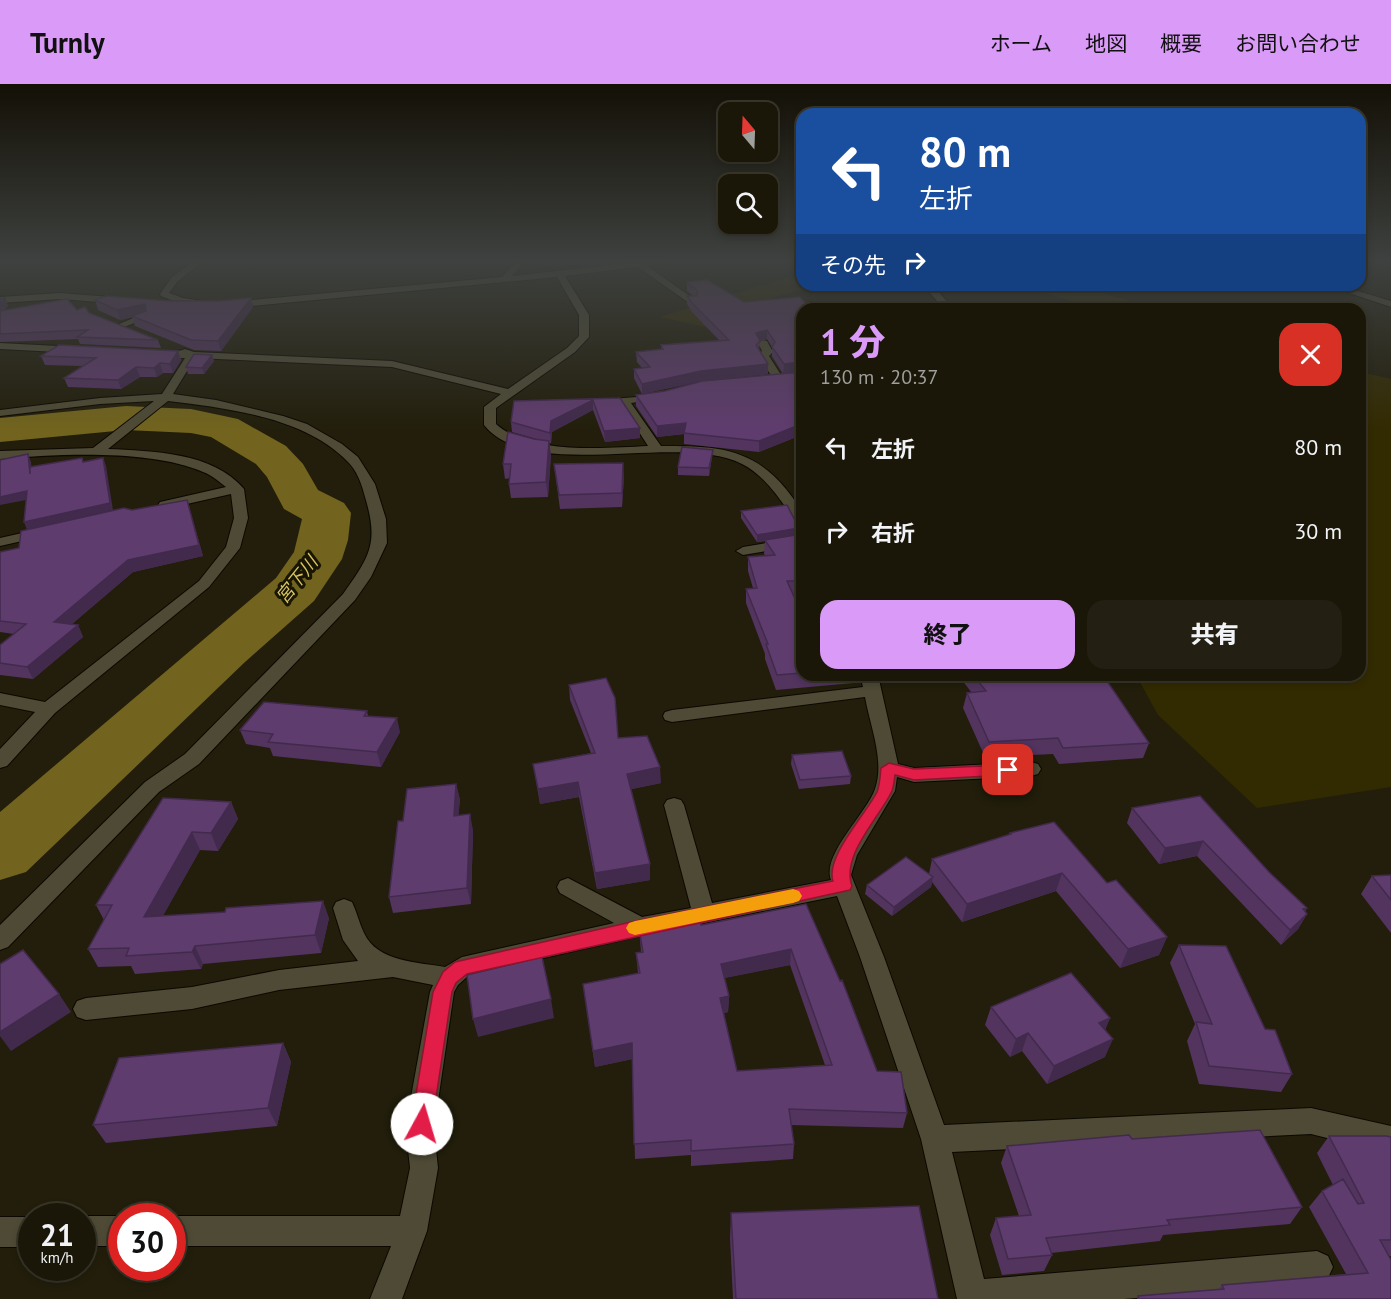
<!DOCTYPE html>
<html lang="ja">
<head>
<meta charset="utf-8">
<style>
  :root { --surface:#1a1608; --page:#231f12; --text:#f1f3f6; --muted:#9f9f9c; --line:#383529; --accent:#da9af7 }
  body { margin:0; font-family:"PT Sans","Noto Sans JP",sans-serif; background:var(--page); color:var(--text); height:100vh; display:flex; flex-direction:column; font-size:22px; white-space:nowrap }
  * { box-sizing:border-box; margin:0 }
  p { font-size:20px; color:var(--muted) }
  .icon { flex:none; width:33px; height:33px; fill:none; stroke:currentColor; stroke-width:2; stroke-linecap:round; stroke-linejoin:round }
  .map { position:relative; flex:1; overflow:hidden }
  .details { position:absolute; left:796px; top:219px; width:570px; height:378px; display:flex; flex-direction:column; background:var(--surface); border-radius:18px; box-shadow:0 3px 9px #0003,0 0 0 2px var(--line) }
  .details>* { flex:none }
  .guide { position:absolute; left:796px; top:24px; width:570px; height:183px; border-radius:18px; box-shadow:0 3px 9px #0003,0 0 0 2px var(--line); background:#1a4fa0; color:#fff; overflow:hidden }
  .needle { width:39px; rotate:341deg }
  .controls { position:absolute; left:718px; top:18px; display:grid; gap:12px }
  .controls a { display:grid; place-items:center; width:60px; height:60px; border-radius:12px; background:var(--surface); box-shadow:0 3px 9px #0003,0 0 0 2px var(--line); font-size:30px }
  .speed { position:absolute; left:18px; top:1119px; display:flex; gap:12px; font-size:30px; font-weight:700; text-align:center }
  .speed>* { display:grid; place-content:center; width:78px; height:78px; border-radius:50%; background:var(--surface); box-shadow:0 3px 9px #0003,0 0 0 2px var(--line); line-height:1 }
  .speed small { font-size:15px; font-weight:400 }
  .speed .limit { border:9px solid #d22; background:#fff; color:#111 }
  .pin { position:absolute; display:grid; place-items:center; width:51px; height:51px; color:#fff; margin:-26px; border-radius:12px; box-shadow:0 3px 9px #0006 }
  .me { position:absolute; width:66px; margin:-33px; rotate:6deg; stroke-linejoin:round; filter:drop-shadow(0 0 4px #0008) }
  .turn { display:flex; align-items:center; gap:21px; height:126px; padding:0 24px; font-size:27px }
  .turn .icon { width:78px; height:78px; stroke-width:2.5 }
  .turn b { display:block; font-size:42px; line-height:51px }
  .then { display:flex; align-items:center; height:57px; padding:0 24px; background:#0003; gap:12px; font-size:22px }
  .round { display:grid; place-items:center; flex:none; width:63px; height:63px; border-radius:18px; background:var(--page) }
  .overview { display:flex; align-items:center; justify-content:space-between; height:102px; padding:0 24px }
  h1 { font-size:36px; font-weight:800; line-height:45px; color:var(--accent) }
  .cta { display:flex; gap:12px; margin-top:auto; padding:12px 24px }
  .cta a { flex:1; height:69px; border-radius:18px; background:var(--accent); color:#111; font-size:24px; font-weight:800; line-height:69px; text-align:center }
  .cta a+a { background:var(--page); color:var(--text) }
  ul { padding:0; list-style:none }
  li { display:flex; align-items:center; gap:18px; height:84px; padding:0 24px }
  li div { flex:1 }
  li b { display:block; font-size:22px }
  li em { font-style:normal }
  header { display:flex; align-items:center; gap:36px; box-sizing:border-box; height:84px; padding:0 30px; background:var(--accent); color:#111 }
  header strong { font-size:28px }
  nav { display:flex; gap:33px; margin-inline-start:auto; font-size:21px }
  .map>svg:first-child { display:block }
  .green { fill:#322a01 }
  .lines { fill:none; stroke-linecap:round; stroke-linejoin:round }
  .river { fill:#72641e; fill-rule:evenodd }
  .minor-casing { stroke:#0c0800; stroke-width:2 }
  .tertiary-casing { stroke:#0c0800; stroke-width:2 }
  .minor { fill:#4e4a35; fill-rule:evenodd }
  .tertiary { fill:#4e4a35; fill-rule:evenodd }
  .wall { fill:#52345f; fill-rule:evenodd }
  .shaded-wall { fill:#422a4d }
  .building { fill:#5f3c6e; stroke:#422a4d; stroke-width:1.5; fill-rule:evenodd }
  .route { fill:#e11d48; stroke:#92132f; stroke-width:1.5 }
  .slow { fill:#f59e0b }
  .labels { text-anchor:middle; stroke-width:6; stroke-linejoin:round; paint-order:stroke }
  .water-label { font-size:18px; font-style:italic; fill:#d9c464; stroke:#191503 }
</style>
</head>
<body>
<header>
<strong>Turnly</strong>
<nav><a>ホーム</a><a>地図</a><a>概要</a><a>お問い合わせ</a></nav>
</header>
<div class="map">
<svg width="1391" height="1215" viewBox="0 0 1391 1215">
  <rect width="100%" height="100%" fill="#221e0b"/>
  <!-- green -->
  <path class="green" d="M 802,189 L 802,201 L 820,201 L 777,212 L 710,244 L 660,233 Z
    M 1020,201 L 1070,201 L 1131,217 L 1149,225 L 1097,225 Z
    M 1361,288 L 1391,295 L 1391,703 L 1257,724 L 1158,631 L 1136,591 L 1360,591 Z"/>
  <g class="lines">
    <!-- river -->
    <path class="river" d="M 126,322 L 191,325 L 238,335 L 286,362 L 303,380 L 318,406 L 344,419 L 351,429 L 348,456 L 342,475 L 314,517 L 245,578 L 26,788 L 0,796 L 0,728 L 276,494 L 294,468 L 302,435 L 284,425 L 267,393 L 256,380 L 211,353 L 191,349 L 126,346 L 0,358 L 0,334 Z"/>
    <defs>
      <path id="minor" d="M 194,177 L 204,177 L 178,197 L 169,209 L 183,214 L 210,218 L 210,222 L 181,220 L 161,212 L 160,210 L 172,193 Z
        M 516,177 L 525,177 L 512,192 L 645,177 L 671,177 L 647,182 L 697,217 L 689,219 L 638,183 L 565,192 L 589,231 L 589,253 L 575,268 L 496,324 L 496,340 C 531,371 603,364 648,362 L 621,320 L 599,322 L 593,319 L 599,316 L 662,311 L 662,315 L 631,319 L 661,362 C 712,362 751,362 786,405 C 796,418 802,424 802,441 L 797,440 C 782,418 766,392 742,380 C 679,347 532,400 484,341 L 484,323 L 501,310 L 392,283 L 195,274 L 173,310 L 216,316 L 283,332 L 307,340 L 342,360 L 358,373 L 375,400 L 386,435 L 387,459 L 371,493 L 355,516 L 199,680 L 159,708 L 8,863 L 0,866 L 0,841 L 145,698 L 185,670 L 343,510 C 370,472 379,459 365,413 C 362,401 357,386 347,377 C 304,333 226,324 168,317 L 108,365 C 152,367 213,368 244,405 L 248,434 L 240,464 L 209,503 L 55,629 L 7,682 L 0,684 L 0,665 L 35,628 L 0,621 L 0,609 L 45,618 L 199,497 L 226,463 L 234,434 L 231,410 L 165,425 L 160,424 L 158,421 L 160,418 L 226,403 C 219,398 212,391 203,388 C 150,365 58,370 0,375 L 0,367 L 93,364 L 154,317 L 100,320 L 0,332 L 0,326 L 100,314 L 162,310 L 185,274 L 155,274 L 150,271 C 160,264 174,270 185,265 L 194,268 L 392,277 L 508,305 L 567,264 L 579,252 L 579,231 L 557,193 L 229,224 L 224,221 L 229,218 L 502,193 Z
        M 923,201 L 932,201 L 954,225 L 944,225 Z
        M 60,209 L 124,214 L 129,217 L 124,220 L 60,215 L 0,219 L 0,213 Z
        M 141,231 L 149,233 L 122,244 L 114,242 Z
        M 763,256 L 767,257 L 773,268 L 769,272 L 783,294 L 782,296 L 774,296 L 758,271 L 762,267 L 758,259 Z
        M 0,259 L 77,263 L 82,266 L 77,269 L 0,265 Z
        M 44,444 L 51,448 L 49,451 L 0,462 L 0,454 Z
        M 802,453 L 802,461 L 743,471 L 736,467 L 743,463 Z
        M 860,591 L 878,591 L 898,680 L 914,684 L 1031,678 L 1038,680 L 1041,685 L 1038,690 L 1031,692 L 914,698 L 897,693 L 895,707 L 857,771 L 851,791 L 884,873 L 944,1041 L 1311,1024 L 1391,1042 L 1391,1070 L 1311,1050 L 952,1068 L 984,1195 L 1317,1167 L 1328,1172 L 1333,1183 L 1328,1194 L 1317,1199 L 1124,1215 L 957,1215 L 921,1055 L 860,873 L 837,812 L 640,852 L 469,891 L 458,901 L 454,908 L 437,1024 L 435,1056 L 438,1084 L 427,1147 L 402,1215 L 370,1215 L 391,1162 L 172,1162 L 172,1132 L 400,1132 L 410,1084 L 407,1056 L 409,1024 L 430,908 L 433,901 L 393,893 L 279,906 L 192,925 L 86,936 L 77,933 L 73,925 L 77,917 L 86,914 L 192,903 L 279,886 L 358,877 L 343,856 L 333,824 L 336,818 L 344,815 L 352,818 C 357,828 359,839 364,849 C 377,878 418,878 445,883 L 462,873 L 614,839 L 560,809 L 557,803 L 560,797 L 568,794 L 642,833 L 691,824 L 664,721 L 667,716 L 674,714 L 681,716 L 684,721 L 712,819 L 831,796 C 821,771 867,729 875,705 C 885,677 870,642 865,613 L 672,638 L 665,636 L 663,632 L 665,628 L 672,626 L 863,603 Z
        M 80,1132 L 124,1132 L 122,1132 L 122,1162 L 82,1162 L 82,1132 Z
        M 0,1133 L 32,1133 L 32,1163 L 0,1163 Z"/>
      <path id="tertiary" d="M 1325,201 L 1338,201 L 1391,217 L 1391,223 Z"/>
    </defs>
    <!-- minor casing -->
    <use href="#minor" class="minor-casing"/>
    <!-- tertiary casing -->
    <use href="#tertiary" class="tertiary-casing"/>
    <!-- minor -->
    <use href="#minor" class="minor"/>
    <!-- tertiary -->
    <use href="#tertiary" class="tertiary"/>
  </g>
  <!-- wall -->
  <path class="wall" d="M 687,198 L 744,218 L 802,225 L 802,359 L 799,352 L 759,368 L 684,360 L 684,350 L 657,353 L 636,322 L 636,311 L 802,288 L 783,290 L 772,272 L 772,263 L 767,255 L 760,257 L 759,266 L 768,280 L 768,290 L 701,297 L 642,310 L 634,294 L 634,285 L 642,284 L 637,278 L 636,268 L 661,265 L 661,261 L 720,257 L 692,228 L 687,220 L 687,212 L 693,212 L 687,207 Z
    M 5,214 L 8,222 L 4,226 L 77,226 L 89,229 L 158,256 L 161,264 L 80,260 L 78,255 L 0,258 L 0,215 Z
    M 251,214 L 253,223 L 221,267 L 194,266 L 135,242 L 132,233 L 120,236 L 98,226 L 95,216 L 220,217 Z
    M 178,267 L 181,276 L 173,289 L 163,289 L 157,293 L 140,293 L 121,305 L 68,303 L 64,294 L 82,282 L 45,281 L 41,272 Z
    M 212,271 L 214,277 L 204,290 L 188,290 L 186,283 Z
    M 620,314 L 640,344 L 640,354 L 605,358 L 593,326 L 552,348 L 551,359 L 549,359 L 551,371 L 548,413 L 511,414 L 509,400 L 510,394 L 505,395 L 503,380 L 534,355 L 540,356 L 512,348 L 511,338 L 514,317 Z
    M 712,373 L 709,392 L 678,391 L 678,383 Z
    M 554,380 L 624,392 L 622,423 L 560,425 Z
    M 187,416 L 203,472 L 133,488 L 72,540 L 78,541 L 83,553 L 33,595 L 0,591 L 0,561 L 14,550 L 0,548 L 0,468 L 19,464 L 132,426 Z
    M 741,427 L 798,450 L 802,450 L 802,511 L 794,511 L 802,530 L 802,591 L 855,591 L 854,599 L 776,606 L 765,575 L 765,570 L 746,519 L 746,505 L 753,504 L 748,487 L 748,473 L 766,472 L 764,470 L 765,457 L 757,458 L 741,434 Z
    M 958,591 L 1103,591 L 1149,659 L 1143,674 L 1059,680 L 1053,670 L 985,673 L 963,624 L 967,609 L 972,609 Z
    M 569,601 L 661,699 L 631,705 L 650,780 L 650,796 L 597,805 L 579,713 L 540,720 L 533,680 L 591,669 L 570,616 Z
    M 367,627 L 368,632 L 400,648 L 381,683 L 273,672 L 270,664 L 246,660 L 240,646 Z
    M 792,671 L 851,692 L 850,700 L 799,705 L 791,680 Z
    M 456,700 L 460,716 L 458,731 L 473,746 L 471,820 L 393,829 L 389,813 L 403,737 Z
    M 231,718 L 238,735 L 218,767 L 200,766 L 163,831 L 329,834 L 321,869 L 203,880 L 201,885 L 135,890 L 131,882 L 98,883 L 88,865 L 104,836 L 96,821 Z
    M 1132,724 L 1269,788 L 1307,824 L 1305,828 L 1307,830 L 1298,845 L 1281,861 L 1197,772 L 1159,780 L 1127,739 Z
    M 1010,749 L 1107,799 L 1167,853 L 1159,871 L 1120,884 L 1056,807 L 962,838 L 932,798 L 931,803 L 892,832 L 865,810 L 867,801 L 929,790 L 932,775 L 1009,751 Z
    M 1391,791 L 1391,849 L 1361,810 L 1372,792 Z
    M 806,820 L 877,987 L 907,1029 L 903,1044 L 791,1041 L 794,1060 L 793,1075 L 691,1082 L 691,1071 L 635,1075 L 632,975 L 595,983 L 583,900 L 638,889 L 636,869 L 641,868 L 639,844 L 701,841 ZM 790,881 L 825,981 L 737,987 L 724,929 L 728,928 L 729,912 L 724,894 Z
    M 1179,861 L 1265,945 L 1292,990 L 1281,1008 L 1199,1000 L 1187,957 L 1195,940 L 1170,879 Z
    M 991,923 L 1110,934 L 1105,946 L 1105,973 L 1047,1000 L 1022,967 L 1010,973 L 985,941 Z
    M 283,959 L 291,978 L 277,1042 L 106,1059 L 93,1041 Z
    M 1329,1052 L 1391,1053 L 1391,1172 L 1389,1172 L 1391,1215 L 1137,1215 L 1138,1212 L 1218,1206 L 1222,1201 L 1346,1190 L 1309,1123 L 1322,1107 L 1333,1101 L 1317,1069 Z
    M 1132,1055 L 1302,1123 L 1290,1140 L 1163,1151 L 1160,1157 L 1051,1169 L 1052,1171 L 1044,1187 L 1002,1191 L 990,1151 L 996,1134 L 1019,1132 L 1001,1079 L 1007,1062 Z
    M 731,1129 L 938,1215 L 733,1215 L 730,1154 Z"/>
  <!-- shaded-wall -->
  <path class="shaded-wall" d="M 5,214 L 8,222 L 0,230 L 0,220 Z
    M 251,214 L 253,223 L 221,267 L 218,257 Z
    M 145,220 L 148,229 L 120,236 L 117,226 Z
    M 767,246 L 767,255 L 756,258 L 756,249 Z
    M 178,267 L 181,276 L 173,289 L 170,280 Z
    M 212,271 L 214,277 L 204,290 L 202,284 Z
    M 802,278 L 802,288 L 783,290 L 784,280 Z
    M 160,279 L 163,289 L 157,293 L 154,284 Z
    M 768,280 L 768,290 L 701,297 L 642,310 L 642,300 L 701,287 Z
    M 136,283 L 140,293 L 121,305 L 118,296 Z
    M 593,316 L 593,326 L 552,348 L 551,359 L 550,349 L 551,337 Z
    M 686,339 L 684,350 L 657,353 L 657,342 Z
    M 799,341 L 799,352 L 759,368 L 759,357 Z
    M 640,344 L 640,354 L 605,358 L 604,347 Z
    M 549,357 L 551,371 L 548,413 L 546,398 Z
    M 713,366 L 712,373 L 709,392 L 709,384 Z
    M 28,370 L 31,378 L 33,397 L 30,390 Z
    M 103,374 L 106,382 L 113,426 L 27,446 L 24,438 Z
    M 623,379 L 624,392 L 622,423 L 622,409 Z
    M 27,407 L 31,415 L 0,421 L 0,413 Z
    M 187,416 L 203,472 L 133,488 L 60,550 L 54,538 Z
    M 799,444 L 798,451 L 757,458 L 757,451 Z
    M 78,541 L 83,553 L 33,595 L 27,583 Z
    M 397,634 L 400,648 L 381,683 L 377,668 Z
    M 660,683 L 661,699 L 628,706 L 627,690 Z
    M 578,698 L 579,713 L 540,720 L 538,705 Z
    M 456,700 L 460,716 L 457,748 L 454,732 Z
    M 231,718 L 238,735 L 218,767 L 211,749 Z
    M 470,730 L 473,746 L 471,820 L 467,804 Z
    M 192,748 L 200,766 L 153,850 L 144,833 Z
    M 1203,757 L 1197,772 L 1159,780 L 1165,764 Z
    M 650,780 L 650,796 L 597,805 L 595,789 Z
    M 1062,789 L 1056,807 L 962,838 L 967,820 Z
    M 933,793 L 931,803 L 892,832 L 894,823 Z
    M 323,817 L 329,834 L 321,869 L 315,851 Z
    M 1307,824 L 1300,836 L 1307,830 L 1298,845 L 1281,861 L 1303,825 Z
    M 1167,853 L 1159,871 L 1120,884 L 1128,865 Z
    M 195,862 L 203,880 L 201,885 L 192,868 Z
    M 791,865 L 790,881 L 720,895 L 721,880 Z
    M 59,910 L 71,928 L 11,967 L 0,952 L 0,948 Z
    M 729,912 L 728,928 L 720,930 L 720,914 Z
    M 551,915 L 554,934 L 478,953 L 473,935 Z
    M 1110,934 L 1102,952 L 1099,939 Z
    M 1028,949 L 1022,967 L 1010,973 L 1016,955 Z
    M 1113,955 L 1105,973 L 1047,1000 L 1054,982 Z
    M 283,959 L 291,978 L 277,1042 L 268,1024 Z
    M 632,959 L 633,975 L 595,983 L 593,967 Z"/>
  <!-- building -->
  <path class="building" d="M 707,196 L 744,218 L 800,213 L 810,225 L 802,225 L 802,278 L 784,280 L 772,263 L 775,258 L 767,246 L 756,249 L 760,257 L 756,261 L 768,280 L 701,287 L 642,300 L 634,285 L 650,283 L 636,268 L 663,265 L 661,261 L 729,256 L 692,219 L 687,212 L 697,212 L 697,206 L 687,198 Z
    M 106,212 L 168,217 L 220,217 L 251,214 L 218,257 L 191,256 L 132,232 L 146,227 L 145,220 L 117,226 L 95,216 Z
    M 5,214 L 0,220 L 0,215 Z
    M 67,215 L 77,226 L 85,223 L 89,229 L 158,256 L 77,253 L 88,246 L 0,250 L 0,227 Z
    M 59,261 L 178,267 L 170,280 L 160,279 L 154,284 L 136,283 L 118,296 L 64,294 L 96,274 L 41,272 Z
    M 194,270 L 212,271 L 202,284 L 186,283 Z
    M 802,288 L 802,347 L 799,341 L 759,357 L 684,349 L 686,339 L 657,342 L 636,311 L 665,307 L 702,297 Z
    M 620,314 L 640,344 L 604,347 L 593,316 L 551,337 L 550,349 L 511,338 L 514,317 Z
    M 508,348 L 534,355 L 549,357 L 546,398 L 509,400 L 511,380 L 503,380 Z
    M 682,363 L 713,366 L 709,384 L 678,383 Z
    M 28,370 L 30,390 L 30,383 L 82,374 L 83,378 L 103,374 L 110,419 L 24,438 L 27,407 L 0,413 L 0,376 Z
    M 623,379 L 622,409 L 559,411 L 554,380 Z
    M 187,416 L 199,461 L 128,476 L 54,538 L 78,541 L 27,583 L 0,579 L 0,561 L 26,540 L 0,537 L 0,468 L 19,464 L 21,447 L 124,424 L 132,426 Z
    M 787,421 L 799,444 L 757,451 L 741,427 Z
    M 802,450 L 802,497 L 787,497 L 802,530 L 802,589 L 777,591 L 766,560 L 768,560 L 746,505 L 757,504 L 748,473 L 775,471 L 765,456 Z
    M 973,591 L 1103,591 L 1149,659 L 1063,664 L 1058,654 L 989,658 L 967,609 L 986,607 Z
    M 606,594 L 615,614 L 618,654 L 647,652 L 660,683 L 627,690 L 650,780 L 595,789 L 578,698 L 538,705 L 533,680 L 595,669 L 569,601 Z
    M 264,618 L 367,627 L 364,632 L 397,634 L 377,668 L 268,658 L 273,650 L 240,646 Z
    M 842,667 L 851,692 L 800,696 L 792,671 Z
    M 456,700 L 454,732 L 470,730 L 467,804 L 389,813 L 398,737 L 403,737 L 407,705 Z
    M 1200,712 L 1269,788 L 1307,824 L 1303,825 L 1307,830 L 1290,846 L 1203,757 L 1165,764 L 1132,724 Z
    M 163,714 L 231,718 L 211,749 L 192,748 L 144,833 L 225,828 L 226,824 L 323,817 L 315,851 L 195,862 L 192,868 L 126,872 L 129,864 L 88,865 L 112,821 L 96,821 Z
    M 1054,738 L 1107,799 L 1116,796 L 1167,853 L 1128,865 L 1062,789 L 967,820 L 932,775 L 1011,750 L 1010,749 Z
    M 906,773 L 933,793 L 894,823 L 867,801 Z
    M 1391,791 L 1391,816 L 1372,792 Z
    M 806,820 L 840,897 L 842,896 L 877,987 L 901,988 L 907,1029 L 789,1025 L 794,1060 L 691,1067 L 691,1056 L 634,1060 L 632,959 L 593,967 L 583,900 L 640,889 L 636,869 L 643,868 L 639,844 L 700,835 L 701,841 ZM 791,865 L 832,981 L 737,987 L 720,914 L 729,912 L 721,880 Z
    M 1179,861 L 1226,862 L 1265,945 L 1275,946 L 1292,990 L 1209,982 L 1196,938 L 1212,940 Z
    M 23,866 L 59,910 L 0,948 L 0,880 Z
    M 542,873 L 551,915 L 473,935 L 467,891 Z
    M 1071,889 L 1110,934 L 1099,939 L 1113,955 L 1054,982 L 1028,949 L 1016,955 L 991,923 Z
    M 283,959 L 268,1024 L 93,1041 L 119,974 Z
    M 1260,1046 L 1302,1123 L 1167,1136 L 1170,1141 L 1046,1154 L 1052,1171 L 1008,1175 L 996,1134 L 1031,1131 L 1007,1062 L 1129,1051 L 1132,1055 Z
    M 1329,1052 L 1386,1052 L 1391,1053 L 1391,1156 L 1380,1156 L 1391,1176 L 1391,1215 L 1139,1215 L 1138,1212 L 1224,1205 L 1222,1201 L 1368,1189 L 1322,1107 L 1343,1095 L 1358,1120 L 1364,1119 Z
    M 919,1122 L 938,1215 L 736,1215 L 731,1129 Z"/>
  <!-- sky -->
  <linearGradient id="sky" x2="0" y2="1"><stop stop-color="#131006"/><stop offset="0.51" stop-color="#3e413f"/><stop offset="1" stop-color="#3e413f" stop-opacity="0"/></linearGradient>
  <rect width="1391" height="347" fill="url(#sky)"/>
  <!-- route -->
  <path class="route" d="M 889,679 L 914,685 L 1008,681 L 1015,686 L 1008,691 L 914,696 L 895,691 C 894,697 894,704 891,709 C 878,735 841,772 852,802 L 850,806 L 467,890 L 456,899 L 452,908 L 432,1040 L 429,1047 L 422,1050 L 414,1047 L 411,1040 L 433,908 L 443,888 L 455,878 L 640,836 L 833,797 C 825,773 866,730 877,708 C 880,701 880,692 881,684 Z"/>
  <!-- slow -->
  <path class="slow" d="M 793,805 L 799,807 L 802,812 L 799,817 L 793,819 L 635,851 L 629,849 L 626,844 L 629,839 L 635,837 Z"/>
  <g class="labels">
    <!-- water labels -->
    <g class="water-label">
      <text transform="translate(297 496) rotate(-51)" y="6">宮下川</text>
    </g>
  </g>
</svg>
<div class="controls">
<a><svg class="needle" viewBox="-14 -14 28 28"><path d="M0-13l5 13h-10z" fill="#e53935"/><path d="M0 13l5-13h-10z" fill="#9f9f9c"/></svg></a>
<a><svg class="icon" aria-label="search" viewBox="0 0 24 24"><circle cx="10" cy="10" r="6"/><path d="M15 15l6 6"/></svg></a>
</div>
<div class="speed"><div>21<small>km/h</small></div><div class="limit">30</div></div>
<div class="pin" style="left:1008px;top:686px;background:#d93025"><svg class="icon" aria-label="arrive" viewBox="0 0 24 24"><path d="M6 21V4h12l-3 4 3 4H6"/></svg></div>
<svg class="me" style="left:422px;top:1040px" viewBox="-20 -20 40 40"><circle r="19" fill="#fff"/><path d="M0-13L10 11 0 6-10 11z" fill="#e11d48"/></svg>
<div class="guide">
<div class="turn"><svg class="icon" aria-label="left" viewBox="0 0 24 24"><path d="M17 20v-9H6M10 6l-5 5 5 5"/></svg><div><b>80 m</b>左折</div></div>
<div class="then">その先<svg class="icon" aria-label="right" viewBox="0 0 24 24"><path d="M7 20v-9h11M14 6l5 5-5 5"/></svg></div>
</div>
<section class="details">
<div class="overview"><div><h1>1 分</h1><p>130 m · 20:37</p></div><a class="round" style="background:#d93025;color:#fff"><svg class="icon" aria-label="close" viewBox="0 0 24 24"><path d="M6 6l12 12M18 6L6 18"/></svg></a></div>
<ul>
<li><svg class="icon" aria-label="left" viewBox="0 0 24 24"><path d="M17 20v-9H6M10 6l-5 5 5 5"/></svg><div><b>左折</b></div><em>80 m</em></li>
<li><svg class="icon" aria-label="right" viewBox="0 0 24 24"><path d="M7 20v-9h11M14 6l5 5-5 5"/></svg><div><b>右折</b></div><em>30 m</em></li>
</ul>
<div class="cta"><a>終了</a><a>共有</a></div>
</section>
</div>
</body>
</html>
